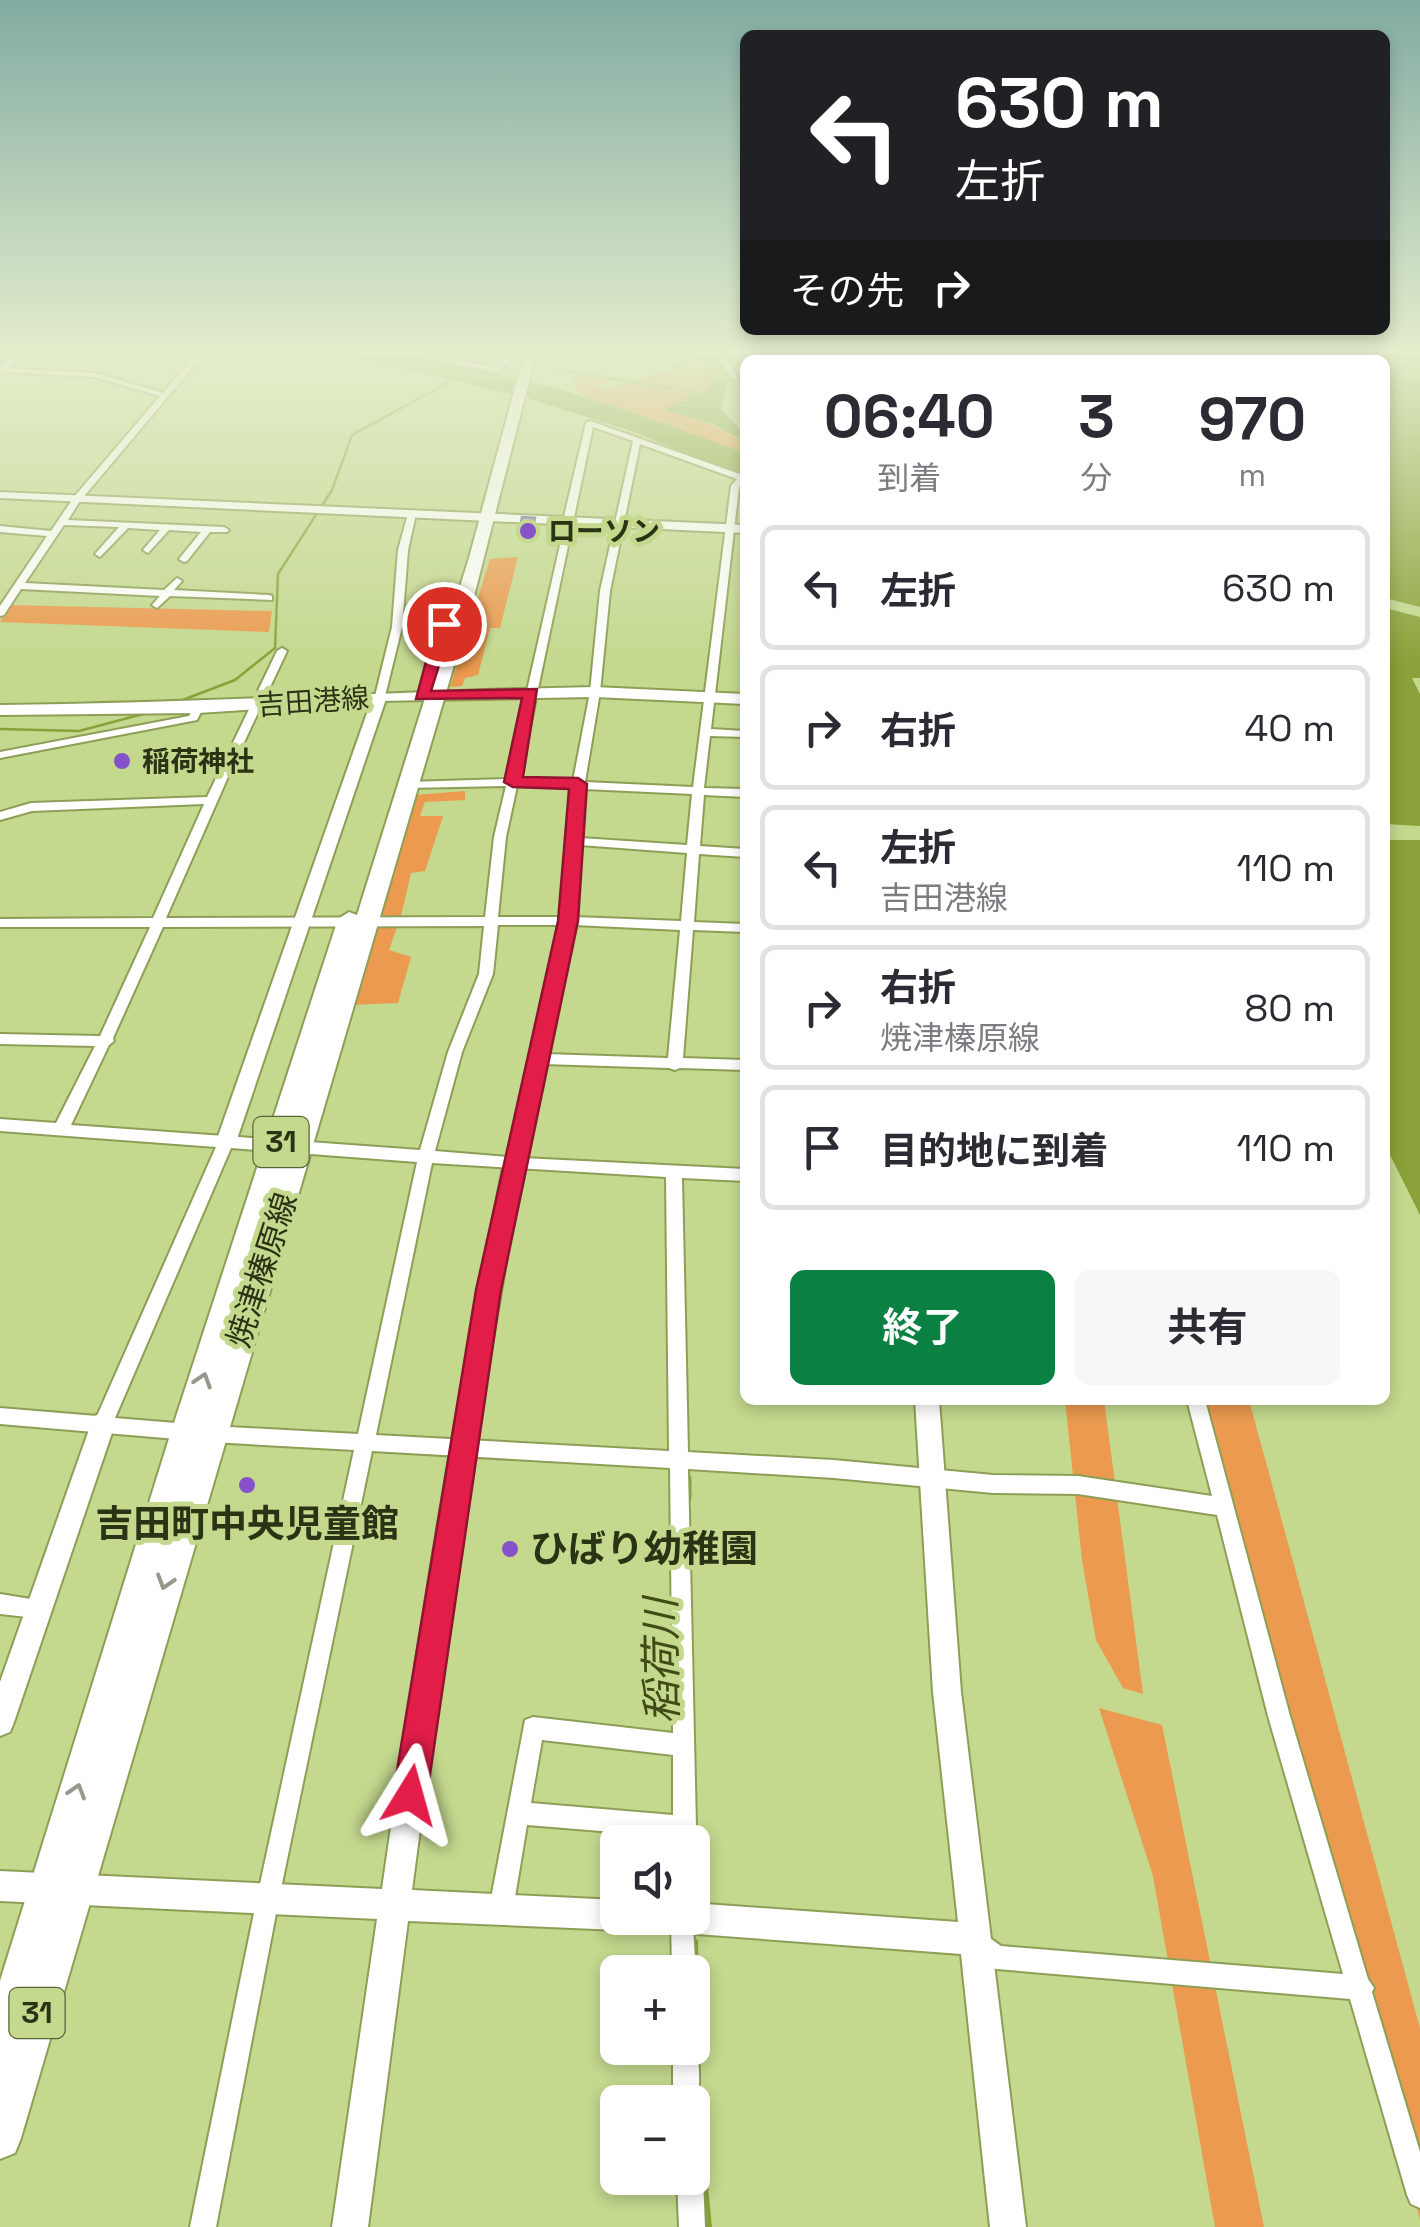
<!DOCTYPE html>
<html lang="ja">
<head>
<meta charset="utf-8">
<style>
  :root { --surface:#fff; --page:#f7f7f7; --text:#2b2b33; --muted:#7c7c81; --line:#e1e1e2; --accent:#0b8043 }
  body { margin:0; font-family:"Space Grotesk","Noto Sans JP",sans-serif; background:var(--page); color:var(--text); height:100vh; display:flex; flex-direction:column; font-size:38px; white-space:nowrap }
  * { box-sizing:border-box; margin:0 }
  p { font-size:32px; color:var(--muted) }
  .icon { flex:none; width:55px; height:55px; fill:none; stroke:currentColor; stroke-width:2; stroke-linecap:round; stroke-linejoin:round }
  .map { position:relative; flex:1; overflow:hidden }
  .side { position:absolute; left:740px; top:355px; width:650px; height:1050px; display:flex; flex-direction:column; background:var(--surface); border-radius:15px; box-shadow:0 5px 15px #0003 }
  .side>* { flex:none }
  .banner { position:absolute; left:740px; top:30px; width:650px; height:305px; border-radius:15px; box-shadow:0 5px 15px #0003; background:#202124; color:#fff; overflow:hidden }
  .tools { position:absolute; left:600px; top:1825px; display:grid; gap:20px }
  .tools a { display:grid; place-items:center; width:110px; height:110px; border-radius:15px; background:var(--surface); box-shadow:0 5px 15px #0003; font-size:50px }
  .pin { position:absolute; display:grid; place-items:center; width:85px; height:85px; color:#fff; margin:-42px; border:5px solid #fff; border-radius:50%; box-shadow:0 2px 10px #0007 }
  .me { position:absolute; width:110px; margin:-55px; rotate:8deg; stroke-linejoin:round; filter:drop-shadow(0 0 8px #0008) }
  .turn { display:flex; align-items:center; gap:35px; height:210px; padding:0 50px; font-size:45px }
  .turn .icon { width:130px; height:130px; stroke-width:2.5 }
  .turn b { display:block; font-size:70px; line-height:85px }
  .then { display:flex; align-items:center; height:95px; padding:0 50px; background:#0003; gap:20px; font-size:38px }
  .eta { display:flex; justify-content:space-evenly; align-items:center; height:170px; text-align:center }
  .eta b { font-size:60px; font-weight:700; line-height:70px }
  .button { display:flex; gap:20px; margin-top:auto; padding:20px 50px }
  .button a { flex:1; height:115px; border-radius:15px; background:var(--accent); color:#fff; font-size:40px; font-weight:700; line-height:115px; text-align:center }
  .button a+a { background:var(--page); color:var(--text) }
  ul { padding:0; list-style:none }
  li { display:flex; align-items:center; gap:30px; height:125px; margin:0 20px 15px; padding:0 30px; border:5px solid var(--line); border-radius:15px }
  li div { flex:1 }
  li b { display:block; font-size:38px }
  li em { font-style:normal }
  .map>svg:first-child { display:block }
  .green { fill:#eb9a4f }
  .water { fill:#8aa139 }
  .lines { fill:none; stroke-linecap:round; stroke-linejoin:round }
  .stream-far2 { stroke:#8aa139; stroke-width:2.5 }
  .stream-far1 { stroke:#8aa139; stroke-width:5 }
  .stream { stroke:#8aa139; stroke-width:6 }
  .river { fill:#8aa139; fill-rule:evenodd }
  .minor-casing { stroke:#8d9e57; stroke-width:4 }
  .tertiary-casing { stroke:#8d9e57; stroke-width:4 }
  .secondary-casing { stroke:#8d9e57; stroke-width:4 }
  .primary-casing { stroke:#8d9e57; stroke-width:4 }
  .minor { fill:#fff; fill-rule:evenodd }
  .tertiary { fill:#fff; fill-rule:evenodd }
  .secondary { fill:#fff; fill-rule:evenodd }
  .primary { fill:#fff; fill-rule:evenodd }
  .wall { fill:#9682bb }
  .building { fill:#af97da; stroke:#7a6a99; stroke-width:2.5 }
  .oneway { stroke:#95998a }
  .route { fill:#e11d48; stroke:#92132f; stroke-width:2.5 }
  .poi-dot { fill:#8652ca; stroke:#c4d88e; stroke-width:4 }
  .labels { text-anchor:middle; stroke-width:10; stroke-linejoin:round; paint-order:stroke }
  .far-poi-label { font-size:28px; font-weight:bold; fill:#2b3315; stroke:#c4d88e; text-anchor:start }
  .far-street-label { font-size:28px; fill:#2b3315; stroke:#c4d88e }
  .shield { fill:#c4d88e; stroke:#596439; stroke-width:2.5 }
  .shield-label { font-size:30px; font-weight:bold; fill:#2b3315 }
  .street-label { font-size:32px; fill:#2b3315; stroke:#c4d88e }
  .near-poi-label { font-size:38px; font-weight:bold; fill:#2b3315; stroke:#c4d88e }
  .near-water-label { font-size:42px; font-style:italic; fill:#404c16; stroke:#c4d88e }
</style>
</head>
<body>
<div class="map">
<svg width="1420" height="2227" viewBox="0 0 1420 2227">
  <rect width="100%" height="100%" fill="#c4d88e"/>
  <!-- green -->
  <path class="green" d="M 704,360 L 713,375 L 709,390 L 695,392 L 666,410 L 713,425 L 745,443 L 745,453 L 579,394 L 570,375 L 618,378 L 597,386 L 603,389 Z
    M 518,557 L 500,628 L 490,628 L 478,675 L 465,678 L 462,686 L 450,687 L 490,559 Z
    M 9,605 L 272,611 L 269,632 L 0,622 Z
    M 465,791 L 465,800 L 425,802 L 420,816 L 443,816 L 425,871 L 411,873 L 401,916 L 376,916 L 415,795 Z
    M 373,926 L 397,927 L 389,950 L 411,957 L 398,1003 L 350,1005 Z
    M 1065,1400 L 1104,1400 L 1143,1694 L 1123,1688 L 1096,1640 L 1082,1560 Z
    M 1196,1400 L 1249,1400 L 1420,2028 L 1420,2220 L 1362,1988 Z
    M 1099,1708 L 1162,1725 L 1264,2227 L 1215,2227 L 1153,1876 Z"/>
  <!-- water -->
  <path class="water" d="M 339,354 C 480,354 614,405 745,453 L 745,478 L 634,432 L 524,397 Z
    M 712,354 L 730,373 L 721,409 L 745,434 L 745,442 L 715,425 L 665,410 L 696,392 L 704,393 L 712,378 L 704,360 L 675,368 L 669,364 Z
    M 1185,354 L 1420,354 L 1420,607 L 1385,598 L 1385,360 L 1189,360 Z
    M 1385,608 L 1420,617 L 1420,678 L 1412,678 L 1420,694 L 1420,826 L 1385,824 Z
    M 1385,840 L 1420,840 L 1420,1215 L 1385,1145 Z"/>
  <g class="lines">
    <!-- stream-far2 -->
    <path class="stream-far2" d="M 555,369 L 699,393
      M 180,701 L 235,680 L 275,648 L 278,574 L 332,490 L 352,435 L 453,380
      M 0,729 L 79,731 L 147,713"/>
    <!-- stream-far1 -->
    <path class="stream-far1" d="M 689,1478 L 689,1498"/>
    <!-- stream -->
    <path class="stream" d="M 693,1844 L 694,1905
      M 695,1942 L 697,2058
      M 699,2126 L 709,2227"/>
    <!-- river -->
    <path class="river" d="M 991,354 L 1001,354 L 1003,360 L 991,360 Z"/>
    <defs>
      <path id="minor" d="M 196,354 L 204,354 L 80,501 L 68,520 L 224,527 L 229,530 L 227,532 L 210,532 L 187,561 L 184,562 L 179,559 L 201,532 L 169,530 L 148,553 L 143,550 L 160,530 L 128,528 L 100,557 L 95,554 L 119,527 L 64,525 L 25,583 L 164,590 L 177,578 L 182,581 L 174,590 L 269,595 L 272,596 L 272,600 L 170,596 L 157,608 L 152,605 L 160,596 L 21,589 L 4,615 L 0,616 L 0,606 L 47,536 L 0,532 L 0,526 L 51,531 L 74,497 L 160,396 L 94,377 L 2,372 L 0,368 L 95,373 L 163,393 Z
        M 406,354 L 422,354 L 495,367 L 510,354 L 518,354 L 497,372 Z
        M 716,354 L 724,354 L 739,380 L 733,380 Z
        M 944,354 L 952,354 L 951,360 L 943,360 Z
        M 590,421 L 745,476 L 745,482 L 739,487 L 711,729 L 745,731 L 745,737 L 710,736 L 704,788 L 745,789 L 745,797 L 704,795 L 700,846 L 745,849 L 745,857 L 699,854 L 694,922 L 745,924 L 745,932 L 693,930 L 683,1058 L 745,1060 L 745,1070 L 680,1068 L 675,1070 L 669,1068 L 543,1064 L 523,1158 L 745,1169 L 745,1181 L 682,1178 L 688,1452 L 834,1460 L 993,1475 L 1078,1476 L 1212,1496 L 1187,1400 L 1205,1400 L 1290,1716 L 1368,1979 L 1374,1988 L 1372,1992 L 1420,2152 L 1420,2208 L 1411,2204 L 1407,2195 L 1350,1999 L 996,1969 C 983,1964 971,1954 965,1941 L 969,1933 L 977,1929 L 1001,1946 L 1343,1974 L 1268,1716 L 1217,1515 L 1078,1494 L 993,1493 L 834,1478 L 688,1469 L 696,1827 L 696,1842 L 693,1850 L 692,1842 L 674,1842 L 674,1837 L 527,1825 L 513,1909 L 509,1917 L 501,1921 L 493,1917 L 489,1909 L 525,1720 L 533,1717 L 673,1733 L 670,1468 L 372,1451 L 279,1898 L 216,2227 L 190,2227 L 257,1898 L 354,1450 L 211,1442 L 205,1440 L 202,1434 L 205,1428 L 211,1426 L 358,1434 L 417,1162 L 231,1148 L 115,1418 L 188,1424 L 194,1426 L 197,1432 L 194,1438 L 188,1440 L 0,1424 L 0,1408 L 97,1416 L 216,1147 L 0,1131 L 0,1119 L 56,1123 L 95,1046 L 0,1044 L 0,1034 L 100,1036 L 150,927 L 0,927 L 0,919 L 153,918 L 204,804 L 32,811 L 0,820 L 0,812 L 31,803 L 207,797 L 277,651 L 282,648 L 287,651 L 231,770 L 166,918 L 485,917 L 494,837 L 506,786 L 407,788 L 401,785 L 407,782 L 507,779 L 565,523 L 563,521 L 586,423 ZM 593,427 L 633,441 L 600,591 L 590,692 L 573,781 L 519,779 ZM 640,444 L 737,479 L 731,486 L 693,787 L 585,782 L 600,692 L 610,591 ZM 517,786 L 573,788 L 562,917 L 498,917 L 506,837 ZM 584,789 L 692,794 L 687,845 L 581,838 ZM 580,845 L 687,853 L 681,921 L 575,917 ZM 498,925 L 561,925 L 508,1157 L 435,1151 L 462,1052 L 493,974 ZM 574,925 L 680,930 L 668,1058 L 546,1054 ZM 484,926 L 479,974 L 448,1052 L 420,1150 L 71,1125 L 109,1045 L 114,1041 L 113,1038 L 163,927 ZM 432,1163 L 666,1177 L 669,1451 L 376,1435 ZM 542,1740 L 673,1755 L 673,1815 L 531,1803 Z
        M 412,511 L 416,514 L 408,550 L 402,627 L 385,696 L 380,699 L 375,696 L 392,627 L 398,550 L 408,514 Z
        M 198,705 L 203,708 L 197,720 L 0,758 L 0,752 L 189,716 L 194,706 Z
        M 0,1594 L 43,1601 L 46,1608 L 43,1615 L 36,1618 L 0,1614 Z
        M 692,1913 L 696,1972 L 692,1980 L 692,1972 L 672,1972 L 671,1918 L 692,1918 Z
        M 692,2039 C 701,2054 702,2099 692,2112 L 692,2102 L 673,2102 L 673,2048 L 692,2048 Z
        M 692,2166 L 699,2169 L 703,2178 L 705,2227 L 679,2227 L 677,2178 L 692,2178 Z"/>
      <path id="tertiary" d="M 12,354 L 23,354 L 0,375 L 0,366 Z
        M 768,354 L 778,354 L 778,360 L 768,360 Z
        M 0,492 L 745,525 L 745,533 L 0,498 Z
        M 380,692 L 387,696 L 236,1142 L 233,1147 L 219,1147 L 216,1142 L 373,696 Z
        M 514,1155 L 521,1157 L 524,1163 C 479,1404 444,1647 412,1890 L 618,1900 L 618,1918 L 632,1918 L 629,1926 L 618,1930 L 408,1921 L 368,2227 L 332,2227 L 377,1919 L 0,1901 L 0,1871 L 382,1889 C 417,1646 455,1403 504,1163 L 507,1157 Z
        M 915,1400 L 939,1400 L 961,1692 L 1026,2227 L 990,2227 L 961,1954 L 683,1933 L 672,1929 L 668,1918 L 692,1918 L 692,1903 L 958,1922 L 933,1692 Z
        M 103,1413 L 112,1416 L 115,1424 L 14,1722 L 10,1732 L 0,1736 L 0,1682 L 91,1424 L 94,1416 Z"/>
      <path id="secondary" d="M 595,687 L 745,694 L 745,704 L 595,697 L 380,701 L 198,713 L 0,715 L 0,705 C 199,703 396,691 595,687 Z"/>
      <path id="primary" d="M 524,354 L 536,354 L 472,604 L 21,2138 L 15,2153 L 0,2159 L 0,1981 L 171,1432 L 338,919 L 349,912 L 357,915 L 469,558 Z"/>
    </defs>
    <!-- minor casing -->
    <use href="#minor" class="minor-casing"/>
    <!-- tertiary casing -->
    <use href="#tertiary" class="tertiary-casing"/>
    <!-- secondary casing -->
    <use href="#secondary" class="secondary-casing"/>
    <!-- primary casing -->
    <use href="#primary" class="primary-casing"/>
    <!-- minor -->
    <use href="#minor" class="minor"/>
    <!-- tertiary -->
    <use href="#tertiary" class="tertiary"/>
    <!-- secondary -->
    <use href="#secondary" class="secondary"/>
    <!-- primary -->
    <use href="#primary" class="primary"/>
  </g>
  <!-- wall -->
  <path class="wall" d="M 535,518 L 536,527 L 534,536 L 521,536 L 520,527 Z"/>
  <!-- building -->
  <path class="building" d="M 522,517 L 535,518 L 533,527 L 520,527 Z"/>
  <!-- one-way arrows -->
  <defs><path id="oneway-chevron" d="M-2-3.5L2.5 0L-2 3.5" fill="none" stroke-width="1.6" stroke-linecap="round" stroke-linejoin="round" transform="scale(2.5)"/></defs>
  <g class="oneway">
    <use href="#oneway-chevron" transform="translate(203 1380) rotate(-72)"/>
    <use href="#oneway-chevron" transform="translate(165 1582) rotate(107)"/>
    <use href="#oneway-chevron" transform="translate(77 1791) rotate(-73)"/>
  </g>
  <!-- sky -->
  <linearGradient id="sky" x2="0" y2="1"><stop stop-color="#82aca2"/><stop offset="0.53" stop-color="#e4edcc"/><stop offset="1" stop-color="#e4edcc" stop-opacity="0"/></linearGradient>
  <rect width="1420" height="666" fill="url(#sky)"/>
  <!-- route -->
  <path class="route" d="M 444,620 L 452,624 L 431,691 L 537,689 L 523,777 L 578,778 L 587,784 L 578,921 L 501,1290 L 427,1795 L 422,1807 L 410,1812 L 398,1807 L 393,1795 L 476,1290 L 558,921 L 569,789 L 513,787 L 504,782 L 522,698 L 416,699 L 436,624 Z"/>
  <!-- markers -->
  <g class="poi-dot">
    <circle cx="528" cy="531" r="10"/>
    <circle cx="122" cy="761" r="10"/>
    <circle cx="247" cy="1485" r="10"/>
    <circle cx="510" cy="1549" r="10"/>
  </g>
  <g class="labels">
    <!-- far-poi labels -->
    <g class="far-poi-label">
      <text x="548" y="541">ローソン</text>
      <text x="142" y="771">稲荷神社</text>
    </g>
    <!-- far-street labels -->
    <g class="far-street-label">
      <text transform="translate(313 701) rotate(-4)" y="10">吉田港線</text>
    </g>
    <!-- shield labels -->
    <g class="shield">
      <rect x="253.5" y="1117" width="55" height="50" rx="8"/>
      <rect x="9.5" y="1988" width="55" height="50" rx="8"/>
    </g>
    <g class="shield-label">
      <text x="281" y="1152">31</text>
      <text x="37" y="2023">31</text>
    </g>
    <!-- street labels -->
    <g class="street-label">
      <text transform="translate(262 1270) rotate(-72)" y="11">焼津榛原線</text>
    </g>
    <!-- near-poi labels -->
    <g class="near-poi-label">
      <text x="247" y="1537">吉田町中央児童館</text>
      <text x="530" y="1562" text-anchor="start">ひばり幼稚園</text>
    </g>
    <!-- near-water labels -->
    <g class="near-water-label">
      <text transform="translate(661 1661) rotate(-91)" y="15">稻荷川</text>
    </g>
  </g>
</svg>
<div class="tools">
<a><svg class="icon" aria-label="sound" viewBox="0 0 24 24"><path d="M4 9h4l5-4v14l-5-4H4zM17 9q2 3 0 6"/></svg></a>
<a>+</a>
<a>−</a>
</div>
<div class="pin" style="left:444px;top:624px;background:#d93025"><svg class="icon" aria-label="arrive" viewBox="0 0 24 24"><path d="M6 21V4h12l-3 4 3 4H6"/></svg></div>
<svg class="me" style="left:410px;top:1795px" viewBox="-20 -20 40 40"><path d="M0-17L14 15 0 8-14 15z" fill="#e11d48" stroke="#fff" stroke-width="4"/></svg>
<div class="banner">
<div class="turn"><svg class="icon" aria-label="left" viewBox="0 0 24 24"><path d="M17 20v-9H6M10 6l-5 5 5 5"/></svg><div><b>630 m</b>左折</div></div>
<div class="then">その先<svg class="icon" aria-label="right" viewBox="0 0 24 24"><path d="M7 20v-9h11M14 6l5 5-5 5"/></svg></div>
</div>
<section class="side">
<div class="eta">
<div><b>06:40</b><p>到着</p></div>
<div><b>3</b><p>分</p></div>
<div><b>970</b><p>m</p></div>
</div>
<ul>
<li><svg class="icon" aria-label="left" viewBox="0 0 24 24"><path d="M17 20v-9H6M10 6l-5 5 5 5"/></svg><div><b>左折</b></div><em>630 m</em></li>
<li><svg class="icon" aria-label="right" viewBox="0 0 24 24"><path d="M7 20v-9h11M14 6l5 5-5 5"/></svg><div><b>右折</b></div><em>40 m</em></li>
<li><svg class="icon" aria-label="left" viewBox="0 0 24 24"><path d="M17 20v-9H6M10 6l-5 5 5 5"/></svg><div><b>左折</b><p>吉田港線</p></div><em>110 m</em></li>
<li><svg class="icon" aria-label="right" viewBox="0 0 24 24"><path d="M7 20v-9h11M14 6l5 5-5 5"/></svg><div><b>右折</b><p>焼津榛原線</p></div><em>80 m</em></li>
<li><svg class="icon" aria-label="arrive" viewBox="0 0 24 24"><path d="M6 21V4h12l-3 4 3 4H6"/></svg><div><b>目的地に到着</b></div><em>110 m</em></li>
</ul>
<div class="button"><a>終了</a><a>共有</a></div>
</section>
</div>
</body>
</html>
